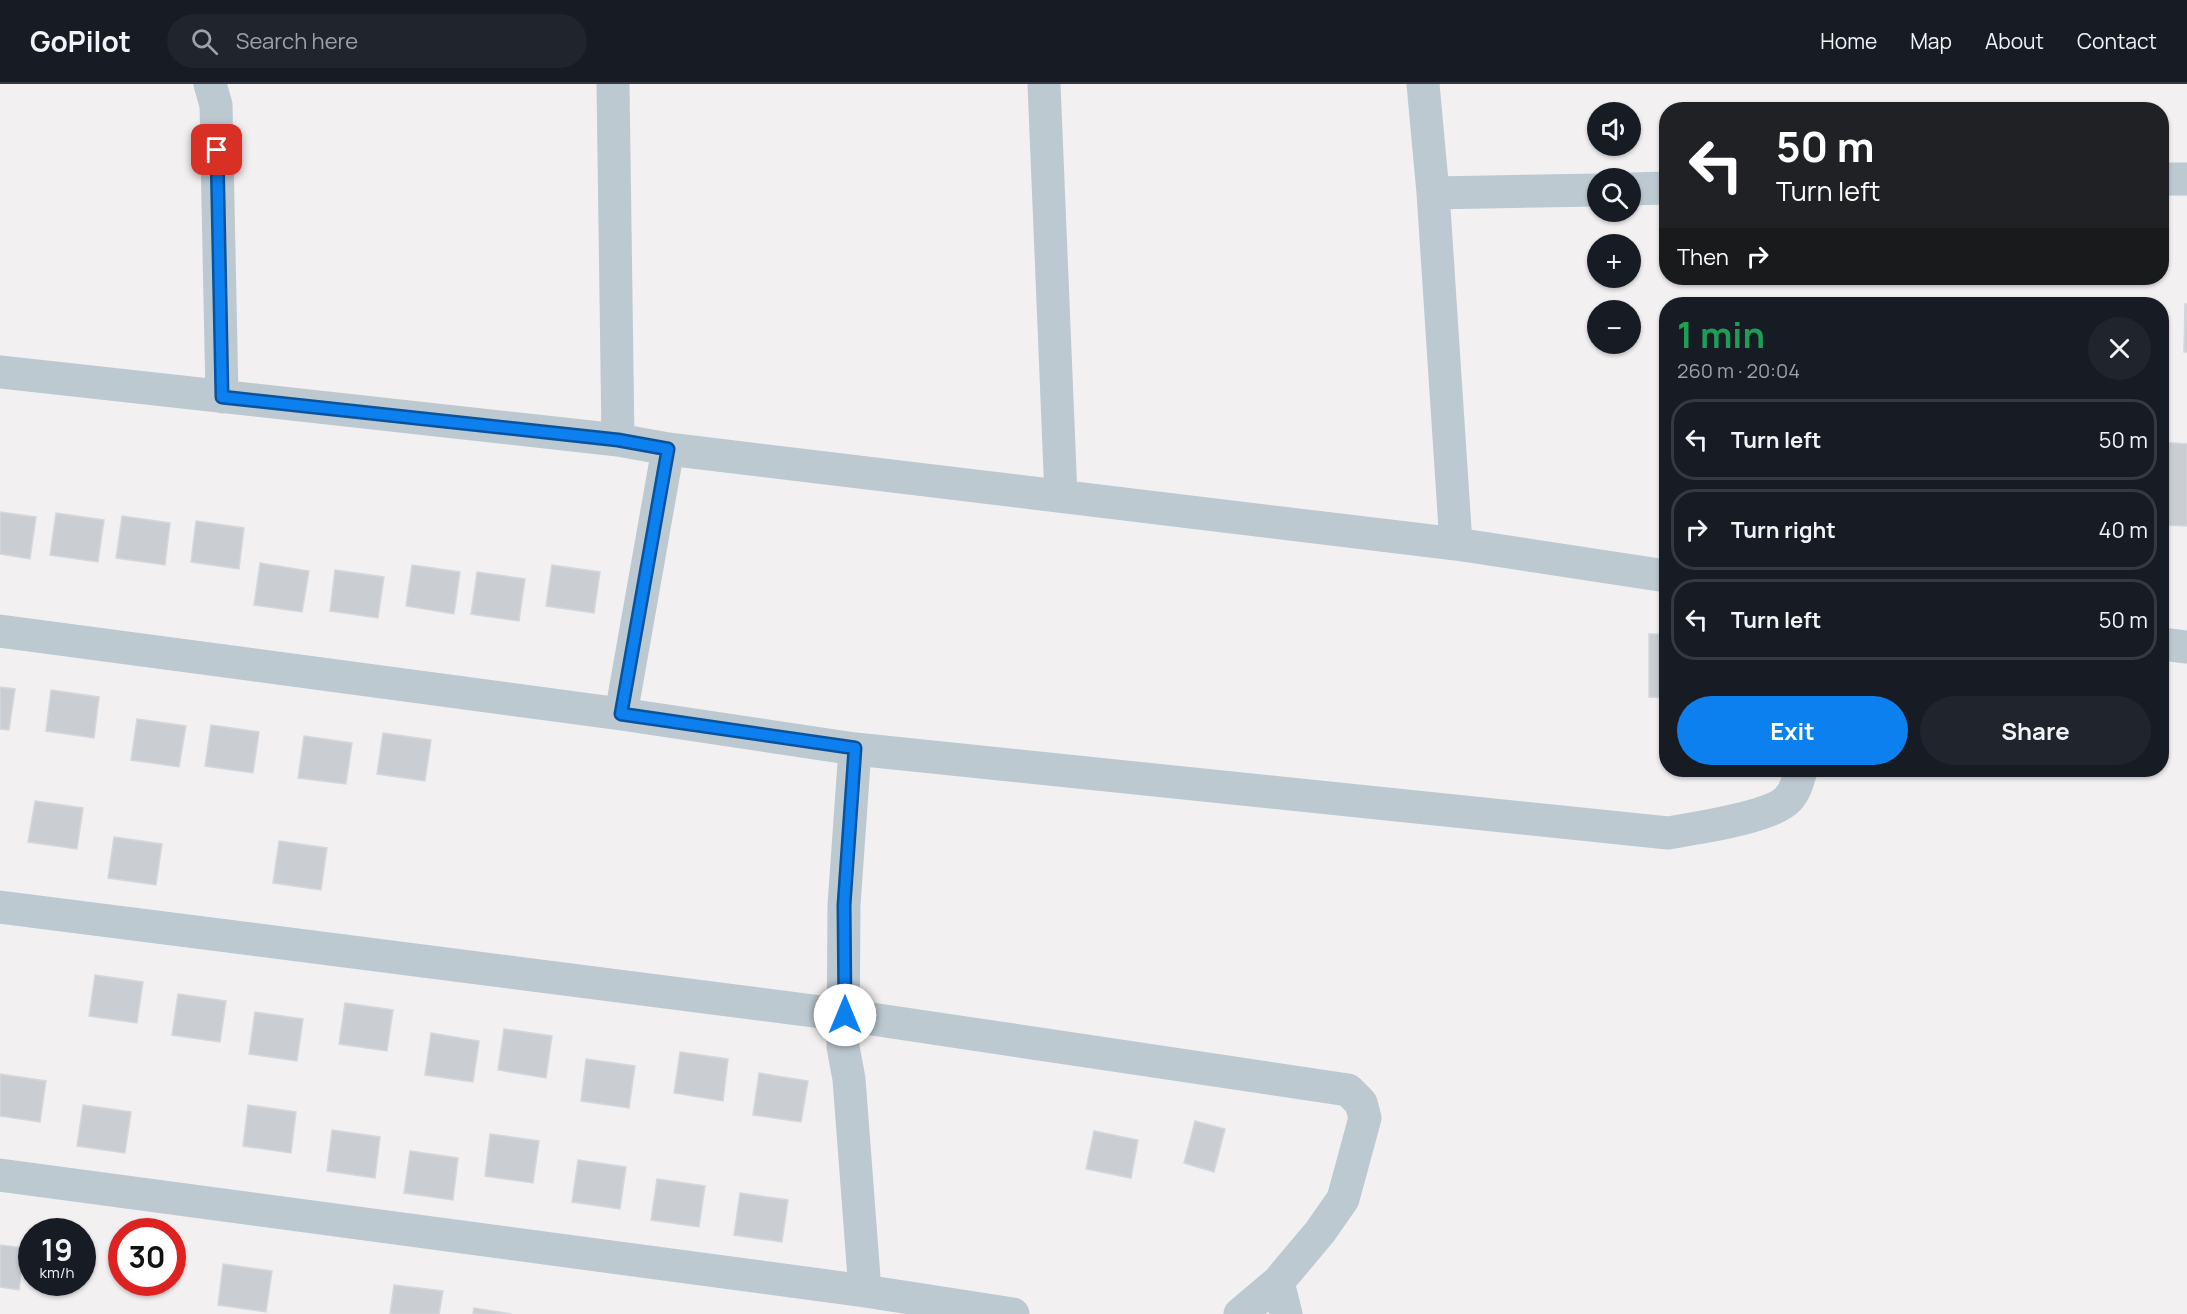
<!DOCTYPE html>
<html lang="en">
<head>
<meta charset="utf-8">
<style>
  :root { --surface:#171b24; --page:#20242c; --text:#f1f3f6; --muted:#9ea1a6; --line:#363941; --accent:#0d80f0 }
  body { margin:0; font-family:Manrope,sans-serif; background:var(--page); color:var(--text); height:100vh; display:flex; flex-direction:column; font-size:22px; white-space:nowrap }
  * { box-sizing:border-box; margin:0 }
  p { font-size:20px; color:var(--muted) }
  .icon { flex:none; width:33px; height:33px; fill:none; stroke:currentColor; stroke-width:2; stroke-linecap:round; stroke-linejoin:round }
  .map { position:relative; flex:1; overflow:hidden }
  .sheet { position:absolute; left:1659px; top:213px; width:510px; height:480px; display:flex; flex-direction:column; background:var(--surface); border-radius:24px; box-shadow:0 2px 4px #0004 }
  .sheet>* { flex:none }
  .hud { position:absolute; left:1659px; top:18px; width:510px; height:183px; border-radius:24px; box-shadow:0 2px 4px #0004; background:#202124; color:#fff; overflow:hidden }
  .controls { position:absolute; left:1587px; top:18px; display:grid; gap:12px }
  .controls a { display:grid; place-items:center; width:54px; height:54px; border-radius:50%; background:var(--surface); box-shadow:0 2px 4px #0004; font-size:30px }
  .speed { position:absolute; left:18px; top:1134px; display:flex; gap:12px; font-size:30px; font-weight:700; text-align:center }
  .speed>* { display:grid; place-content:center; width:78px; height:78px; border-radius:50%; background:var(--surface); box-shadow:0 2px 4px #0004; line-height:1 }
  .speed small { font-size:15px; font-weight:400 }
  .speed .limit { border:9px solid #d22; background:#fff; color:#111 }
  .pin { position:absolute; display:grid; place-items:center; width:51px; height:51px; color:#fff; margin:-26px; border-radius:12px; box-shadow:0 3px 9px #0006 }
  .me { position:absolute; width:66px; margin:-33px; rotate:0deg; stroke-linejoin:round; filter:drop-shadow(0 0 4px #0008) }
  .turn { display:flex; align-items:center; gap:21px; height:126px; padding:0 18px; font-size:27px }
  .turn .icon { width:78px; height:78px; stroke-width:2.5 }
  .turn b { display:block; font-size:42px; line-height:51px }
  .then { display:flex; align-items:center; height:57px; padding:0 18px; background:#0003; gap:12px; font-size:22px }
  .round { display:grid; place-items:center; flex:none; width:63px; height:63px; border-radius:32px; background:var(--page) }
  .overview { display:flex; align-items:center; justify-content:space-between; height:102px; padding:0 18px }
  h1 { font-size:36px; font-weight:700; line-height:45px; color:#1e9e55 }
  .button { display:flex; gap:12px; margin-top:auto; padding:12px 18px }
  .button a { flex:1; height:69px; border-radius:36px; background:var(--accent); color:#fff; font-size:24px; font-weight:700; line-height:69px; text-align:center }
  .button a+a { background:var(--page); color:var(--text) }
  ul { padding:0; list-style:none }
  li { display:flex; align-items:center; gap:18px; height:81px; margin:0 12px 9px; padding:0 6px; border:3px solid var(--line); border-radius:24px }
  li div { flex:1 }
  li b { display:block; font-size:22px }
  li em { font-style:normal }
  header { display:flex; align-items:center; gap:36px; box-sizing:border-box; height:84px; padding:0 30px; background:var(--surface); border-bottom:2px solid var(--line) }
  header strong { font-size:28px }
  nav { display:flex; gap:33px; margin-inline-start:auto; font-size:21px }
  .search { width:420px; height:54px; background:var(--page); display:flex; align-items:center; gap:15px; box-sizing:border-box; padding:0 21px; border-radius:33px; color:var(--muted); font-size:22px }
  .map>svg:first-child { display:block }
  .building { fill:#caced3; stroke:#d4d7dc; stroke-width:1.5 }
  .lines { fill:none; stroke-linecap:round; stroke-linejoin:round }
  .minor { stroke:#bdc9d1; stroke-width:33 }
  .route-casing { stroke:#08539c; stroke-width:15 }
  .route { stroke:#0d80f0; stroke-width:10 }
</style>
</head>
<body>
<header>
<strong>GoPilot</strong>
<div class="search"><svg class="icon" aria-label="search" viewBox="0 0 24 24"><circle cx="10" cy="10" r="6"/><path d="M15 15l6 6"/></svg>Search here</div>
<nav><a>Home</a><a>Map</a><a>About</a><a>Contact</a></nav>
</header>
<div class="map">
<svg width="2187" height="1230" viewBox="0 0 2187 1230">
  <rect width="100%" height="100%" fill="#f3f0f1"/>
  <!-- building -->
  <path class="building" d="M 2185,220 L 2187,220 L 2187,268 L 2184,268 Z
    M 2162,358 L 2187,360 L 2187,442 L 2162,441 Z
    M 0,428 L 36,433 L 30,475 L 0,470 Z
    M 56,429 L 104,436 L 98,478 L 50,471 Z
    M 122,432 L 170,439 L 165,481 L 116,474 Z
    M 196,437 L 244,444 L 239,485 L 191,478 Z
    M 260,479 L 309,487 L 302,528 L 254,521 Z
    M 412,481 L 460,488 L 454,530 L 406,522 Z
    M 552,481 L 600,488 L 594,529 L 546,522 Z
    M 335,486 L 384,493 L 378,534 L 330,527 Z
    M 477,488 L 525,495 L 519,537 L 471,530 Z
    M 1649,550 L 1666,550 L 1666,614 L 1649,613 Z
    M 0,603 L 15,605 L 9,646 L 0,645 Z
    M 51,606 L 99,613 L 94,654 L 46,647 Z
    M 137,635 L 186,642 L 179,683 L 131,676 Z
    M 211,641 L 259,648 L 253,689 L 205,682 Z
    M 383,649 L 431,656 L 425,697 L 377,690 Z
    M 304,652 L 352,659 L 346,700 L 298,694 Z
    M 35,717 L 83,724 L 77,765 L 28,758 Z
    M 114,753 L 162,760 L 156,801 L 108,794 Z
    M 279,757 L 327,764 L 321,806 L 273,799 Z
    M 95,891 L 143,898 L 137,939 L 89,932 Z
    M 178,910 L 226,917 L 220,958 L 172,951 Z
    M 345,919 L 393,926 L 387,967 L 339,960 Z
    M 255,928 L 303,935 L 297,977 L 249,970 Z
    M 504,945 L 552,952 L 546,994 L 498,986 Z
    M 431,949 L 479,957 L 473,998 L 425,991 Z
    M 680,968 L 728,975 L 723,1017 L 674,1009 Z
    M 586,975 L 635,982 L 629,1024 L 581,1017 Z
    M 759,989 L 808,997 L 801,1038 L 753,1031 Z
    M 0,990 L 46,997 L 40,1038 L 0,1032 Z
    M 83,1021 L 131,1028 L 125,1069 L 77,1062 Z
    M 248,1021 L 296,1028 L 291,1069 L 243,1062 Z
    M 1195,1037 L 1225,1045 L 1214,1088 L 1184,1079 Z
    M 332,1046 L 380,1053 L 375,1094 L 327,1087 Z
    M 1094,1047 L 1138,1056 L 1131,1094 L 1086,1085 Z
    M 490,1050 L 539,1057 L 533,1099 L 485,1092 Z
    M 410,1067 L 458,1074 L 453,1116 L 404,1109 Z
    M 578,1076 L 626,1083 L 620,1125 L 572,1118 Z
    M 657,1095 L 705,1102 L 699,1143 L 651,1136 Z
    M 740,1109 L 788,1116 L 782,1158 L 734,1151 Z
    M 0,1161 L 25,1164 L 19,1206 L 0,1203 Z
    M 223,1180 L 272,1187 L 266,1228 L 218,1221 Z
    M 394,1201 L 443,1207 L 439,1230 L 390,1230 Z
    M 474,1224 L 512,1230 L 473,1230 Z"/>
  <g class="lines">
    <!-- minor -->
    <path class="minor" d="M 210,0 L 216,21 L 222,313
      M 613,0 L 618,356
      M 1044,0 L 1061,412
      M 1423,0 L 1433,109 L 1456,460
      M 2162,95 L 2187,95
      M 1630,105 L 1666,104
      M 1433,109 L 1598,106
      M 0,288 L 618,356 L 668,365 L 1456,460 L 1666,492
      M 0,547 L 621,630 L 855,665 L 1668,749 C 1694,744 1771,734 1788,715 C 1796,707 1798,696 1801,686
      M 2162,560 L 2187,563
      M 621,630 L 668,365
      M 855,665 L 844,821 L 843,963 L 849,995 L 865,1207
      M 0,823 L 845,931 L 1348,1006 L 1361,1019 L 1365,1034 L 1343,1115 L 1320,1148 L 1278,1198 L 1240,1230
      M 0,1091 L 865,1207 L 1013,1230
      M 1278,1198 L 1286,1230"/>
  </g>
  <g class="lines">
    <defs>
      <path id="route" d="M 217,66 L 222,313 L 618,356 L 668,365 L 621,630 L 855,664 L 844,821 L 845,931"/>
    </defs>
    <!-- route casing -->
    <use href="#route" class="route-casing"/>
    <!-- route -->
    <use href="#route" class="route"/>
  </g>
</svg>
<div class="controls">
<a><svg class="icon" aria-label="sound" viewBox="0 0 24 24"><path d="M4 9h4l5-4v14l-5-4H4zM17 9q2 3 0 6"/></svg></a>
<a><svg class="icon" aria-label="search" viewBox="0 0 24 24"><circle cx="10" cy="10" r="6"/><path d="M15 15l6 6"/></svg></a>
<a>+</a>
<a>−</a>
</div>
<div class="speed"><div>19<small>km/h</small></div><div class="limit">30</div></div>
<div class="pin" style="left:217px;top:66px;background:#d93025"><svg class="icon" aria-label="arrive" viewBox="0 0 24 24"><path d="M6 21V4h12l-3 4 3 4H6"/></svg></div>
<svg class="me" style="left:845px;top:931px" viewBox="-20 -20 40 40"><circle r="19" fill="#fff"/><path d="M0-13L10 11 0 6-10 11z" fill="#0d80f0"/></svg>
<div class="hud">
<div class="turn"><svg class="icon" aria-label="left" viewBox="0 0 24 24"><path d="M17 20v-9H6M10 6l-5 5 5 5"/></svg><div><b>50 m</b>Turn left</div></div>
<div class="then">Then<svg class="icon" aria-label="right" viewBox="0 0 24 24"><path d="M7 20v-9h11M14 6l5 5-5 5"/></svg></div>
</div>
<section class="sheet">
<div class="overview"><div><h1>1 min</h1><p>260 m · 20:04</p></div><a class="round"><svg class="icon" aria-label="close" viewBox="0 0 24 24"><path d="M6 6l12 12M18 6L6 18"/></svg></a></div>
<ul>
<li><svg class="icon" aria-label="left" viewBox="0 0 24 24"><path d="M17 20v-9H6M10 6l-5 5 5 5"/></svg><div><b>Turn left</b></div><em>50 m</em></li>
<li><svg class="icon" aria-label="right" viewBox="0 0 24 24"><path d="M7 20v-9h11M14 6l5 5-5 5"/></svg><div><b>Turn right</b></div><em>40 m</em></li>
<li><svg class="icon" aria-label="left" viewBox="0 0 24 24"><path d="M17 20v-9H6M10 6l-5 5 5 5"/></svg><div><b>Turn left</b></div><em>50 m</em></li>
</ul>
<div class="button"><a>Exit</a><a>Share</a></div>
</section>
</div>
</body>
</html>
